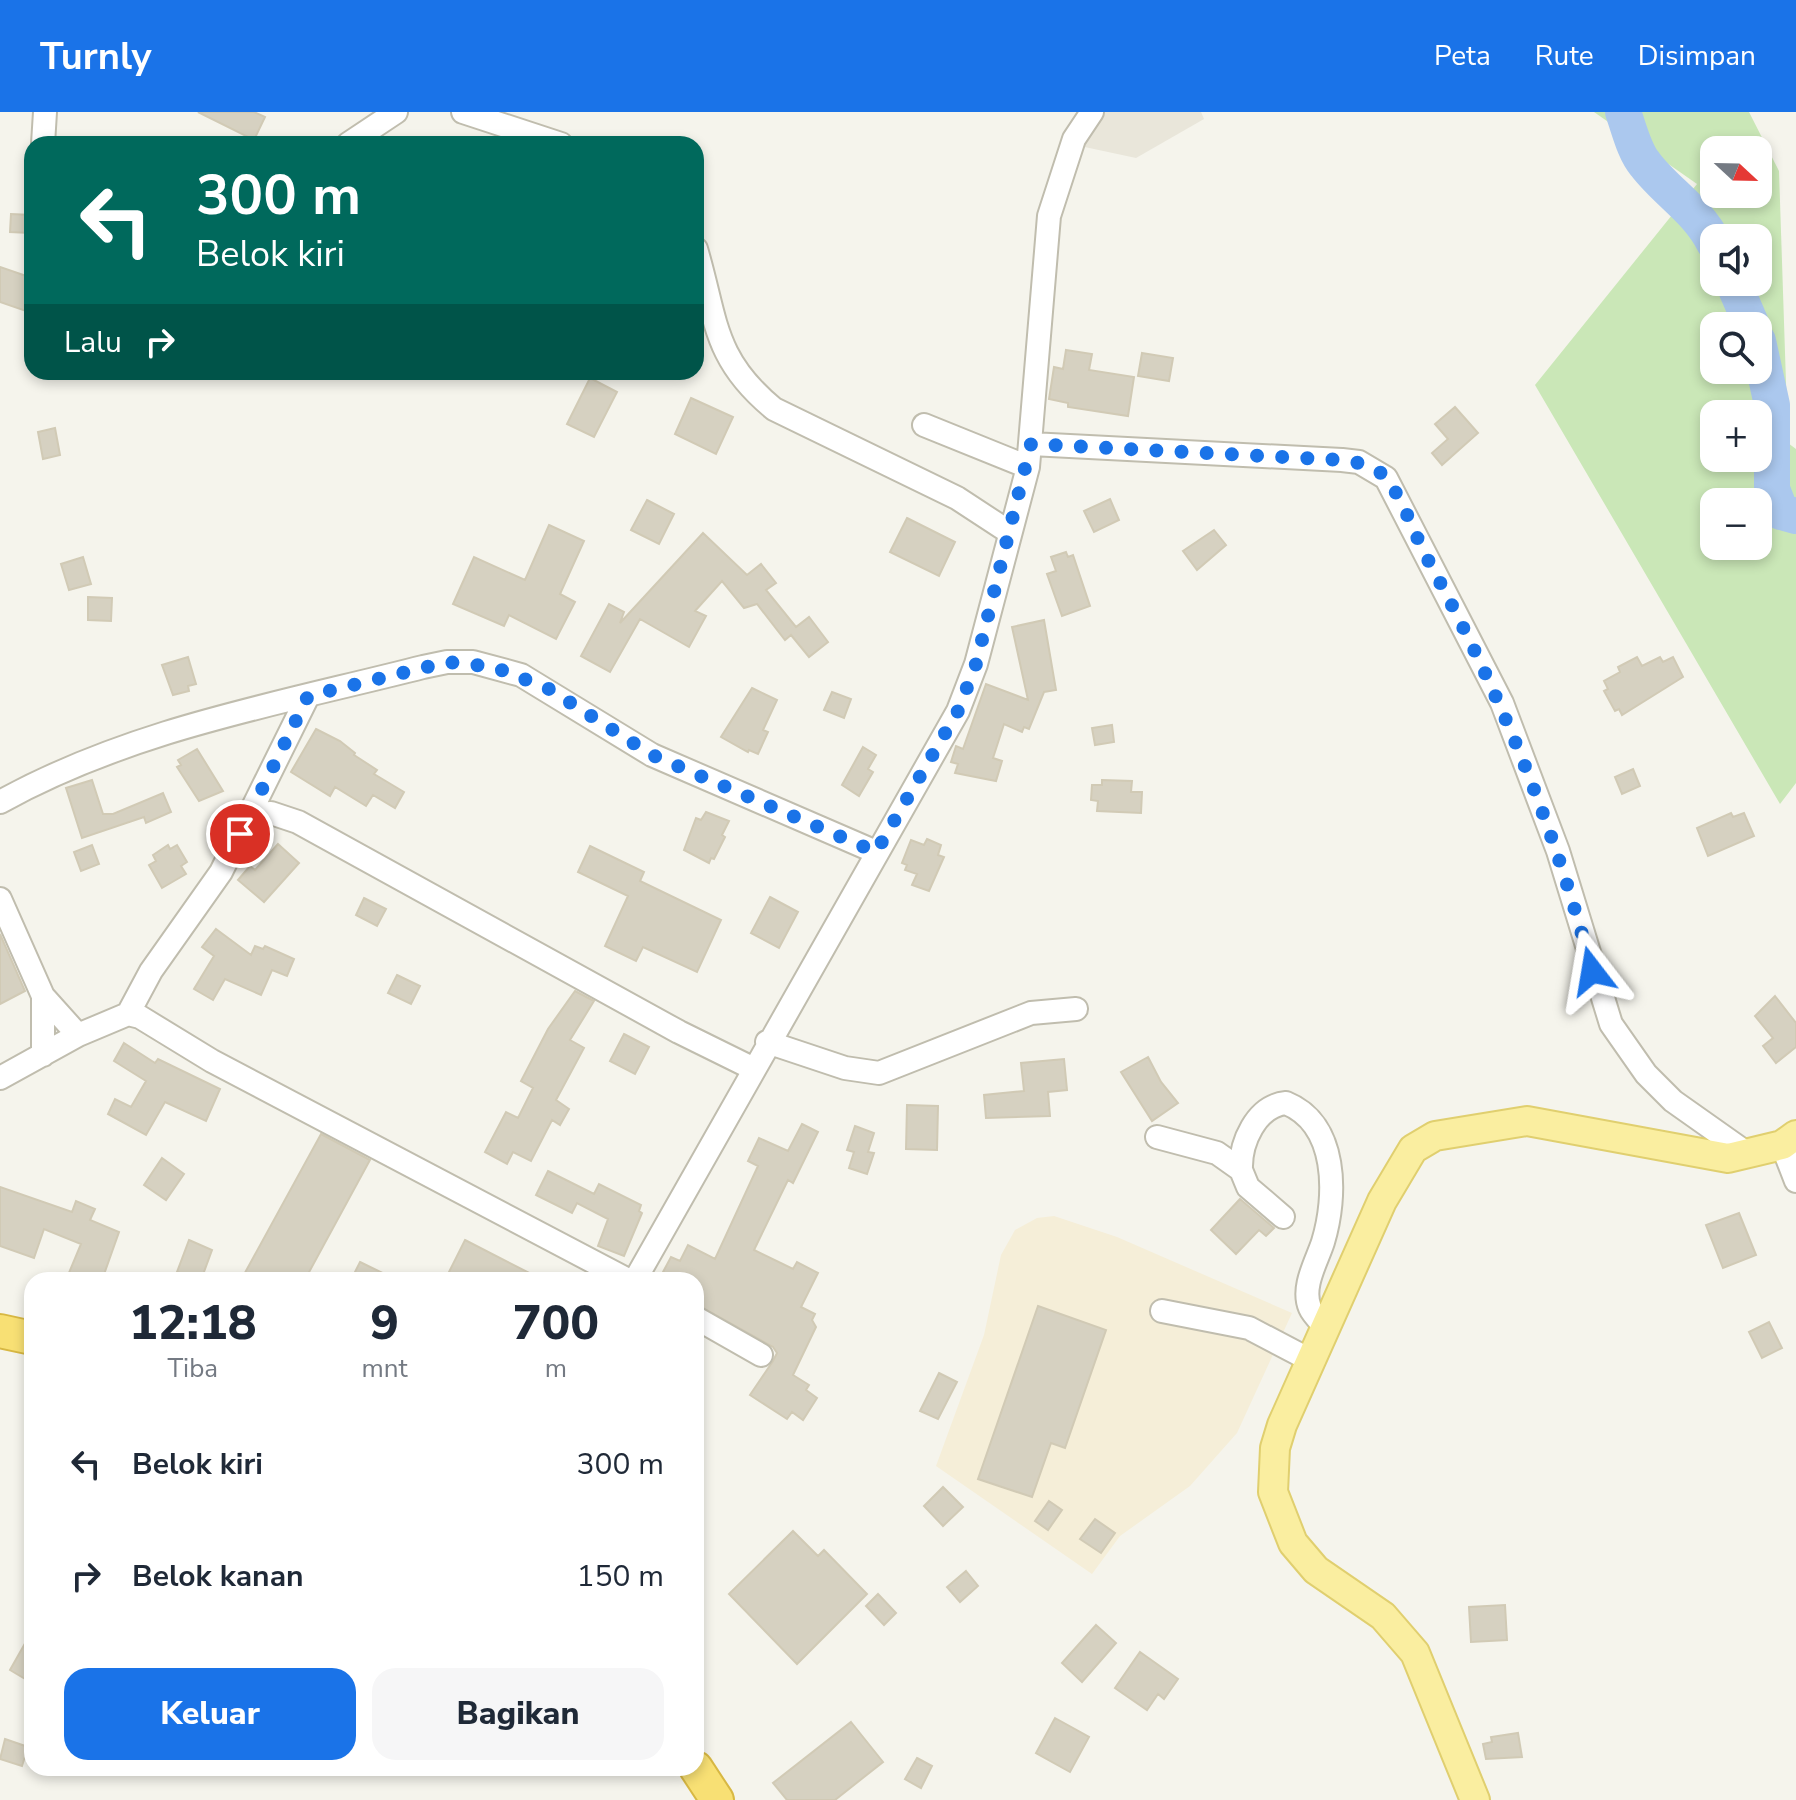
<!DOCTYPE html>
<html lang="id">
<head>
<meta charset="utf-8">
<style>
  :root { --surface:#fff; --page:#f6f6f7; --text:#1f2937; --muted:#747a83; --accent:#1a73e8 }
  body { margin:0; font-family:"Nunito Sans",sans-serif; background:var(--page); color:var(--text); height:100vh; display:flex; flex-direction:column; font-size:30px; white-space:nowrap }
  * { box-sizing:border-box; margin:0 }
  p { font-size:26px; color:var(--muted) }
  .icon { flex:none; width:44px; height:44px; fill:none; stroke:currentColor; stroke-width:2; stroke-linecap:round; stroke-linejoin:round }
  .map { position:relative; flex:1; overflow:hidden }
  .panel { position:absolute; left:24px; top:1160px; width:680px; height:504px; display:flex; flex-direction:column; background:var(--surface); border-radius:24px; box-shadow:0 4px 12px #0003 }
  .panel>* { flex:none }
  .guide { position:absolute; left:24px; top:24px; width:680px; height:244px; border-radius:24px; box-shadow:0 4px 12px #0003; background:#00695c; color:#fff; overflow:hidden }
  .needle { width:52px; rotate:112deg }
  .tools { position:absolute; left:1700px; top:24px; display:grid; gap:16px }
  .tools a { display:grid; place-items:center; width:72px; height:72px; border-radius:16px; background:var(--surface); box-shadow:0 4px 12px #0003; font-size:40px }
  .pin { position:absolute; display:grid; place-items:center; width:68px; height:68px; color:#fff; margin:-34px; border:4px solid #fff; border-radius:50%; box-shadow:0 2px 8px #0007 }
  .me { position:absolute; width:88px; margin:-44px; rotate:346deg; stroke-linejoin:round; filter:drop-shadow(0 0 6px #0008) }
  .turn { display:flex; align-items:center; gap:28px; height:168px; padding:0 40px; font-size:36px }
  .turn .icon { width:104px; height:104px; stroke-width:2.5 }
  .turn b { display:block; font-size:56px; line-height:68px }
  .then { display:flex; align-items:center; height:76px; padding:0 40px; background:#0003; gap:16px; font-size:30px }
  .eta { display:flex; justify-content:space-evenly; align-items:center; height:136px; text-align:center }
  .eta b { font-size:48px; font-weight:800; line-height:56px }
  .primary-button { display:flex; gap:16px; margin-top:auto; padding:16px 40px }
  .primary-button a { flex:1; height:92px; border-radius:24px; background:var(--accent); color:#fff; font-size:32px; font-weight:800; line-height:92px; text-align:center }
  .primary-button a+a { background:var(--page); color:var(--text) }
  ul { padding:0; list-style:none }
  li { display:flex; align-items:center; gap:24px; height:112px; padding:0 40px }
  li div { flex:1 }
  li b { display:block; font-size:30px }
  li em { font-style:normal }
  header { display:flex; align-items:center; gap:48px; box-sizing:border-box; height:112px; padding:0 40px; background:var(--accent); color:#fff }
  header strong { font-size:38px }
  nav { display:flex; gap:44px; margin-inline-start:auto; font-size:28px }
  .map>svg:first-child { display:block }
  .residential { fill:#e9e6da }
  .commercial { fill:#f5eed8 }
  .green { fill:#cae7b7; fill-rule:evenodd }
  .lines { fill:none; stroke-linecap:round; stroke-linejoin:round }
  .river { stroke:#abc8ee; stroke-width:36 }
  .building { fill:#d6d1c1; stroke:#d1cab5; stroke-width:2 }
  .minor-casing { stroke:#c0bdae; stroke-width:26 }
  .major-casing { stroke:#e0cf6f; stroke-width:32 }
  .highway-casing { stroke:#d8b843; stroke-width:36 }
  .minor { stroke:#fff; stroke-width:22 }
  .major { stroke:#faeea0; stroke-width:28 }
  .highway { stroke:#f8e074; stroke-width:32 }
  .route { stroke:#1a73e8; stroke-width:14; stroke-dasharray:0 25.2 }
</style>
</head>
<body>
<header>
<strong>Turnly</strong>
<nav><a>Peta</a><a>Rute</a><a>Disimpan</a></nav>
</header>
<div class="map">
<svg width="1796" height="1688" viewBox="0 0 1796 1688">
  <rect width="100%" height="100%" fill="#f5f4ec"/>
  <!-- residential -->
  <path class="residential" d="M 1087,0 L 1201,0 L 1204,7 L 1136,46 L 1066,31 Z"/>
  <!-- commercial -->
  <path class="commercial" d="M 1054,1104 L 1117,1125 L 1292,1201 L 1237,1321 L 1190,1374 L 1120,1424 L 1092,1462 L 936,1354 L 984,1223 L 1001,1143 L 1015,1118 L 1037,1106 Z"/>
  <!-- green -->
  <path class="green" d="M 1594,0 L 1749,0 L 1779,59 L 1788,331 L 1796,337 L 1796,671 L 1780,692 L 1535,273 L 1697,72 ZM 1714,38 L 1758,38 L 1758,82 L 1714,82 ZM 1714,126 L 1758,126 L 1758,170 L 1714,170 ZM 1714,214 L 1758,214 L 1758,258 L 1714,258 ZM 1714,302 L 1758,302 L 1758,346 L 1714,346 ZM 1714,390 L 1758,390 L 1758,434 L 1714,434 Z"/>
  <g class="lines">
    <!-- river -->
    <path class="river" d="M 1623,0 C 1629,16 1634,39 1645,52 C 1666,80 1698,98 1714,131
      M 1733,170 L 1752,214
      M 1758,229 L 1772,293 L 1772,377 L 1781,400 L 1796,404"/>
  </g>
  <!-- building -->
  <path class="building" d="M 198,0 L 254,0 L 265,5 L 254,28 Z
    M 11,102 L 31,103 L 30,121 L 10,120 Z
    M 0,155 L 32,166 L 26,199 L 0,190 Z
    M 1066,238 L 1092,242 L 1089,258 L 1134,265 L 1128,304 L 1068,295 L 1068,291 L 1049,287 L 1054,255 L 1063,257 Z
    M 1142,241 L 1173,246 L 1169,269 L 1138,264 Z
    M 590,266 L 617,280 L 594,325 L 567,312 Z
    M 691,286 L 733,305 L 716,342 L 675,322 Z
    M 1455,295 L 1478,321 L 1442,353 L 1432,341 L 1448,327 L 1435,312 Z
    M 55,316 L 60,343 L 43,347 L 38,320 Z
    M 1110,387 L 1119,408 L 1094,420 L 1084,399 Z
    M 647,388 L 674,402 L 659,432 L 631,418 Z
    M 907,406 L 955,430 L 939,464 L 890,440 Z
    M 549,413 L 584,429 L 560,482 L 575,490 L 556,527 L 509,503 L 504,514 L 453,492 L 474,445 L 525,468 Z
    M 1214,418 L 1226,433 L 1197,458 L 1183,439 Z
    M 703,421 L 747,463 L 761,452 L 776,471 L 766,478 L 796,515 L 809,505 L 828,530 L 809,545 L 791,523 L 785,528 L 757,492 L 744,496 L 722,469 L 695,499 L 706,504 L 689,535 L 640,507 L 610,560 L 581,544 L 609,492 L 624,500 L 620,511 Z
    M 1066,440 L 1068,445 L 1073,443 L 1090,494 L 1062,504 L 1047,462 L 1056,459 L 1051,445 Z
    M 83,445 L 91,472 L 69,478 L 61,452 Z
    M 88,485 L 112,486 L 111,509 L 88,508 Z
    M 1044,508 L 1056,578 L 1044,580 L 1029,617 L 1024,615 L 1022,620 L 1004,612 L 993,646 L 1002,649 L 996,669 L 955,661 L 958,652 L 951,650 L 956,634 L 963,637 L 986,572 L 1028,588 L 1012,515 Z
    M 188,545 L 196,572 L 188,574 L 189,579 L 173,583 L 162,553 Z
    M 1637,545 L 1642,554 L 1660,545 L 1663,550 L 1673,545 L 1683,565 L 1622,603 L 1619,597 L 1615,599 L 1604,579 L 1608,577 L 1604,569 L 1620,560 L 1618,555 Z
    M 752,576 L 777,588 L 763,618 L 768,620 L 758,642 L 749,638 L 748,640 L 721,625 Z
    M 832,580 L 851,587 L 844,606 L 824,598 Z
    M 1112,613 L 1114,630 L 1095,633 L 1092,616 Z
    M 316,617 L 340,629 L 355,641 L 354,643 L 377,658 L 374,662 L 404,680 L 395,696 L 373,683 L 366,694 L 335,675 L 330,684 L 291,660 Z
    M 863,635 L 876,643 L 868,657 L 873,660 L 859,684 L 842,673 Z
    M 197,637 L 223,679 L 199,689 L 177,655 L 181,653 L 178,648 Z
    M 1633,657 L 1640,674 L 1622,682 L 1615,665 Z
    M 92,668 L 103,702 L 113,702 L 163,681 L 171,700 L 146,711 L 144,705 L 82,726 L 66,676 Z
    M 1102,668 L 1132,669 L 1131,680 L 1142,680 L 1141,701 L 1097,699 L 1098,689 L 1091,688 L 1092,673 L 1102,673 Z
    M 706,700 L 729,709 L 722,723 L 725,725 L 714,747 L 711,746 L 709,751 L 684,738 L 696,706 L 701,708 Z
    M 1731,701 L 1733,705 L 1744,701 L 1754,724 L 1708,744 L 1697,716 Z
    M 927,727 L 941,733 L 938,743 L 944,745 L 929,779 L 912,773 L 917,762 L 905,758 L 907,753 L 902,751 L 911,728 L 924,733 Z
    M 278,732 L 299,751 L 264,790 L 238,768 L 250,754 L 255,758 Z
    M 92,733 L 99,752 L 81,759 L 74,740 Z
    M 168,733 L 170,737 L 177,733 L 187,750 L 181,754 L 186,762 L 162,776 L 149,753 L 156,749 L 153,743 Z
    M 590,734 L 644,760 L 640,769 L 721,808 L 697,860 L 643,835 L 636,849 L 605,834 L 628,784 L 578,760 Z
    M 770,785 L 798,800 L 779,836 L 751,821 Z
    M 364,786 L 386,797 L 377,814 L 356,803 Z
    M 216,817 L 251,843 L 255,834 L 263,837 L 265,834 L 294,847 L 287,864 L 272,858 L 261,883 L 225,867 L 213,888 L 194,877 L 214,844 L 202,835 Z
    M 0,822 L 25,879 L 0,892 Z
    M 397,863 L 420,874 L 411,892 L 388,881 Z
    M 575,879 L 594,889 L 570,928 L 584,936 L 556,988 L 569,997 L 560,1013 L 552,1008 L 531,1049 L 513,1040 L 507,1052 L 485,1040 L 506,1000 L 518,1006 L 533,976 L 521,969 L 548,917 Z
    M 1775,884 L 1796,911 L 1796,935 L 1776,951 L 1763,934 L 1773,926 L 1755,904 Z
    M 624,922 L 649,935 L 635,962 L 610,949 Z
    M 124,931 L 155,951 L 158,947 L 220,977 L 206,1009 L 165,990 L 146,1023 L 108,1002 L 115,987 L 131,995 L 146,969 L 114,949 Z
    M 1148,945 L 1161,970 L 1178,991 L 1152,1009 L 1121,960 Z
    M 1064,947 L 1067,978 L 1048,980 L 1050,1004 L 986,1006 L 984,983 L 1024,979 L 1021,951 Z
    M 907,993 L 938,994 L 937,1038 L 906,1037 Z
    M 802,1012 L 818,1020 L 793,1071 L 788,1068 L 754,1138 L 793,1157 L 797,1150 L 818,1161 L 801,1195 L 815,1202 L 812,1208 L 816,1215 L 793,1263 L 809,1273 L 806,1278 L 817,1286 L 803,1308 L 792,1300 L 787,1307 L 750,1283 L 773,1249 L 777,1241 L 773,1235 L 696,1192 L 696,1168 L 678,1168 L 663,1160 L 671,1145 L 680,1149 L 688,1133 L 715,1147 L 758,1054 L 748,1049 L 759,1026 L 788,1039 Z
    M 855,1014 L 874,1021 L 868,1040 L 874,1041 L 867,1062 L 849,1056 L 854,1040 L 847,1038 Z
    M 321,1022 L 370,1048 L 308,1162 L 305,1168 L 241,1168 Z
    M 162,1046 L 184,1062 L 166,1088 L 144,1073 Z
    M 548,1059 L 594,1082 L 599,1072 L 641,1093 L 639,1099 L 642,1101 L 624,1144 L 598,1134 L 608,1107 L 577,1091 L 572,1101 L 536,1083 Z
    M 0,1075 L 72,1100 L 76,1089 L 95,1097 L 90,1108 L 119,1120 L 102,1168 L 66,1168 L 81,1132 L 44,1117 L 34,1146 L 0,1134 Z
    M 1240,1087 L 1274,1116 L 1266,1124 L 1259,1118 L 1236,1142 L 1211,1118 Z
    M 1739,1101 L 1756,1143 L 1723,1156 L 1706,1113 Z
    M 189,1128 L 212,1138 L 201,1168 L 177,1160 Z
    M 465,1128 L 543,1168 L 445,1168 Z
    M 360,1150 L 397,1168 L 361,1168 L 353,1164 Z
    M 1038,1194 L 1106,1218 L 1065,1336 L 1051,1331 L 1032,1385 L 978,1367 Z
    M 1769,1210 L 1782,1236 L 1762,1246 L 1749,1220 Z
    M 939,1261 L 957,1270 L 938,1307 L 920,1299 Z
    M 943,1375 L 963,1395 L 943,1414 L 924,1394 Z
    M 1049,1389 L 1062,1398 L 1048,1418 L 1035,1409 Z
    M 1095,1407 L 1115,1421 L 1101,1441 L 1080,1427 Z
    M 793,1419 L 818,1444 L 824,1438 L 867,1482 L 797,1552 L 729,1482 Z
    M 966,1459 L 978,1474 L 960,1490 L 947,1475 Z
    M 878,1482 L 896,1501 L 884,1513 L 866,1494 Z
    M 1505,1493 L 1507,1528 L 1471,1530 L 1469,1495 Z
    M 1096,1513 L 1116,1531 L 1082,1570 L 1062,1551 Z
    M 32,1519 L 32,1571 L 10,1558 Z
    M 1140,1540 L 1178,1567 L 1164,1587 L 1158,1582 L 1147,1598 L 1115,1576 Z
    M 1055,1606 L 1089,1625 L 1070,1660 L 1036,1641 Z
    M 851,1610 L 883,1650 L 835,1688 L 787,1688 L 773,1671 Z
    M 1518,1621 L 1522,1645 L 1486,1647 L 1483,1632 L 1492,1630 L 1491,1625 Z
    M 5,1627 L 28,1635 L 22,1654 L 0,1647 Z
    M 917,1646 L 932,1654 L 921,1676 L 905,1667 Z"/>
  <g class="lines">
    <defs>
      <path id="minor" d="M 463,0 L 561,32
        M 43,32 L 45,0
        M 348,32 L 396,0
        M 696,137 C 717,207 712,246 774,297 L 957,386 L 1009,420
        M 924,313 L 1028,355
        M 1031,332 L 1342,348 L 1359,350 L 1386,366 L 1502,591 L 1558,739 L 1611,912 L 1646,962 L 1673,989 L 1748,1042
        M 0,690 C 132,617 278,592 423,555 L 447,550 L 473,550 L 521,563 L 652,643 L 876,740
        M 250,703 L 271,701 L 298,710 L 679,920 L 754,957
        M 0,787 L 43,884 L 78,923
        M 43,884 L 43,943
        M 128,902 L 151,859 L 221,760 L 308,584
        M 767,930 L 845,956 L 879,961 L 1031,901 L 1076,897
        M 0,966 L 78,923 L 128,902 L 140,905 L 212,949 L 628,1168
        M 1157,1025 L 1217,1041 L 1241,1058 L 1248,1075 L 1283,1105
        M 1782,1033 L 1796,1069
        M 1241,1058 C 1240,1031 1256,994 1286,991 C 1338,1012 1337,1084 1323,1130 C 1317,1149 1301,1175 1310,1196 C 1313,1203 1321,1210 1326,1216
        M 635,1168 L 958,599 L 976,552 L 1028,355 L 1049,104 L 1074,27 L 1092,0
        M 1162,1199 L 1249,1216 L 1310,1248
        M 696,1206 L 761,1243"/>
      <path id="major" d="M 1475,1688 L 1415,1541 L 1383,1504 L 1316,1458 L 1293,1431 L 1273,1380 L 1275,1336 L 1282,1313 L 1382,1089 L 1413,1037 L 1435,1024 L 1527,1009 L 1728,1046 L 1782,1033 L 1796,1023"/>
      <path id="highway" d="M 0,1219 L 32,1226
        M 696,1656 L 717,1688"/>
    </defs>
    <!-- minor casing -->
    <use href="#minor" class="minor-casing"/>
    <!-- major casing -->
    <use href="#major" class="major-casing"/>
    <!-- highway casing -->
    <use href="#highway" class="highway-casing"/>
    <!-- minor -->
    <use href="#minor" class="minor"/>
    <!-- major -->
    <use href="#major" class="major"/>
    <!-- highway -->
    <use href="#highway" class="highway"/>
  </g>
  <g class="lines">
    <!-- route -->
    <path class="route" d="M 240,722 L 308,584 L 447,550 L 494,555 L 549,577 L 652,643 L 876,740 L 958,599 L 976,552 L 1031,332 L 1342,348 C 1357,350 1376,354 1386,366 C 1404,389 1414,422 1428,448 C 1500,580 1554,714 1592,859"/>
  </g>
</svg>
<div class="tools">
<a><svg class="needle" viewBox="-14 -14 28 28"><path d="M0-13l5 13h-10z" fill="#e53935"/><path d="M0 13l5-13h-10z" fill="#747a83"/></svg></a>
<a><svg class="icon" aria-label="sound" viewBox="0 0 24 24"><path d="M4 9h4l5-4v14l-5-4H4zM17 9q2 3 0 6"/></svg></a>
<a><svg class="icon" aria-label="search" viewBox="0 0 24 24"><circle cx="10" cy="10" r="6"/><path d="M15 15l6 6"/></svg></a>
<a>+</a>
<a>−</a>
</div>
<div class="pin" style="left:240px;top:722px;background:#d93025"><svg class="icon" aria-label="arrive" viewBox="0 0 24 24"><path d="M6 21V4h12l-3 4 3 4H6"/></svg></div>
<svg class="me" style="left:1592px;top:859px" viewBox="-20 -20 40 40"><path d="M0-17L14 15 0 8-14 15z" fill="#1a73e8" stroke="#fff" stroke-width="4"/></svg>
<div class="guide">
<div class="turn"><svg class="icon" aria-label="left" viewBox="0 0 24 24"><path d="M17 20v-9H6M10 6l-5 5 5 5"/></svg><div><b>300 m</b>Belok kiri</div></div>
<div class="then">Lalu<svg class="icon" aria-label="right" viewBox="0 0 24 24"><path d="M7 20v-9h11M14 6l5 5-5 5"/></svg></div>
</div>
<section class="panel">
<div class="eta">
<div><b>12:18</b><p>Tiba</p></div>
<div><b>9</b><p>mnt</p></div>
<div><b>700</b><p>m</p></div>
</div>
<ul>
<li><svg class="icon" aria-label="left" viewBox="0 0 24 24"><path d="M17 20v-9H6M10 6l-5 5 5 5"/></svg><div><b>Belok kiri</b></div><em>300 m</em></li>
<li><svg class="icon" aria-label="right" viewBox="0 0 24 24"><path d="M7 20v-9h11M14 6l5 5-5 5"/></svg><div><b>Belok kanan</b></div><em>150 m</em></li>
</ul>
<div class="primary-button"><a>Keluar</a><a>Bagikan</a></div>
</section>
</div>
</body>
</html>
